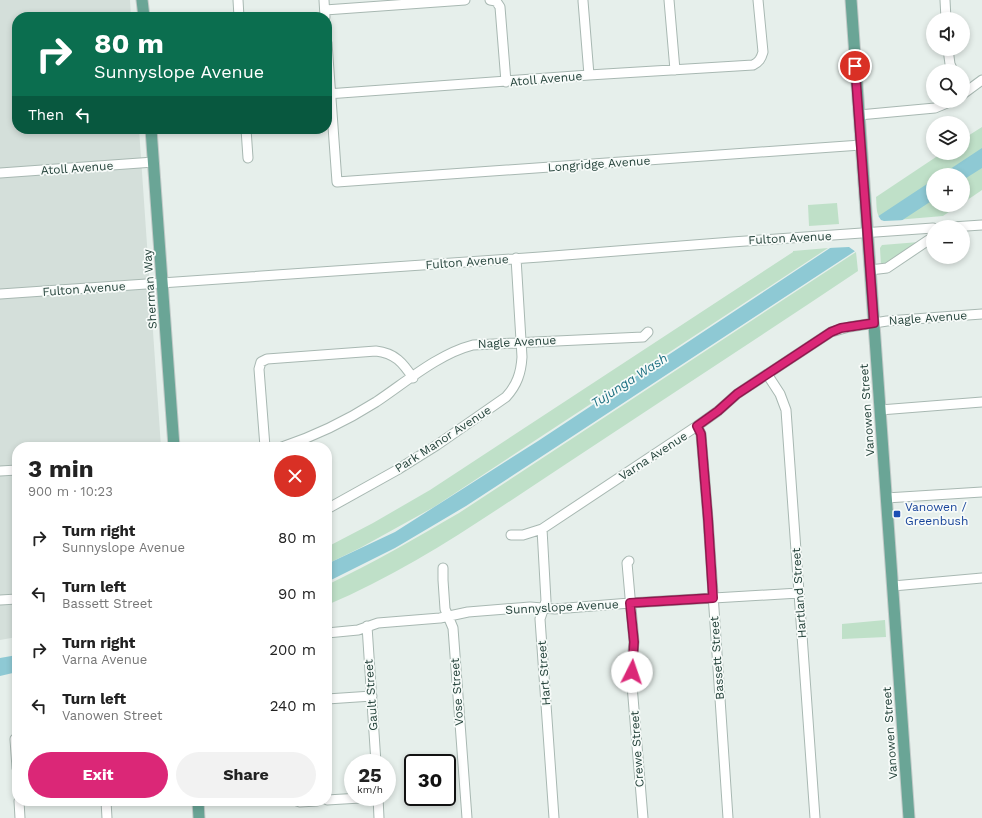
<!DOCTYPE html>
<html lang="en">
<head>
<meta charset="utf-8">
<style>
  :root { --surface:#fff; --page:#f2f2f2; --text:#222; --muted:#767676; --accent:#db2777 }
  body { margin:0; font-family:"Work Sans",sans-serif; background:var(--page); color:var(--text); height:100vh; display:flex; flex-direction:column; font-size:15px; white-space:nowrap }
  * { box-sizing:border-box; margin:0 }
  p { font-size:13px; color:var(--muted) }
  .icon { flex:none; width:22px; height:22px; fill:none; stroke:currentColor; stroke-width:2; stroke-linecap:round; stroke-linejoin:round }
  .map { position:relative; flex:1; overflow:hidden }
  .sheet { position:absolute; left:12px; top:442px; width:320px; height:364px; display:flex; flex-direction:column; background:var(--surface); border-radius:16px; box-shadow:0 2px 6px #0003 }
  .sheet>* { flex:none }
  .hud { position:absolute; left:12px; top:12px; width:320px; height:122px; border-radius:16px; box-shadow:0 2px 6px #0003; background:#0b6e4f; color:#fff; overflow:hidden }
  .controls { position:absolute; left:926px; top:12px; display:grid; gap:8px }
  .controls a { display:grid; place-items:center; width:44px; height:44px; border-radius:50%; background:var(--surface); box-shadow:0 2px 6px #0003; font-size:20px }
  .speed { position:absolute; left:344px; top:754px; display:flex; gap:8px; font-size:20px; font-weight:700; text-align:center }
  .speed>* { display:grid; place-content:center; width:52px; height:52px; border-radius:50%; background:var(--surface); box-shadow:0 2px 6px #0003; line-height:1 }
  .speed small { font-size:10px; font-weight:400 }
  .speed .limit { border:2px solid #111; border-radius:6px; background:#fff; color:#111 }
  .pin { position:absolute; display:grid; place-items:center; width:34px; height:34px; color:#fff; margin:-17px; border:2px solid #fff; border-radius:50%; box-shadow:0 1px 4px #0007 }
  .me { position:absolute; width:44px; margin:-22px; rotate:4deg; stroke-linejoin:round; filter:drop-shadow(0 0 3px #0008) }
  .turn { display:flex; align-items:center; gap:14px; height:84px; padding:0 16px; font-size:18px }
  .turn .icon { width:52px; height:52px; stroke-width:2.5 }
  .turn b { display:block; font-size:28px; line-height:34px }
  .then { display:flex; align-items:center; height:38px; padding:0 16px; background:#0003; gap:8px; font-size:15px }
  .round { display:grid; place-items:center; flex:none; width:42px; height:42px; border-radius:21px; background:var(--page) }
  .overview { display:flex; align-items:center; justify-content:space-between; height:68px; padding:0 16px }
  h1 { font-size:24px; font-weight:700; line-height:30px }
  .cta { display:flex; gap:8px; margin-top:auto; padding:8px 16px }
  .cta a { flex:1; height:46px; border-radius:24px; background:var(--accent); color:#fff; font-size:16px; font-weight:700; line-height:46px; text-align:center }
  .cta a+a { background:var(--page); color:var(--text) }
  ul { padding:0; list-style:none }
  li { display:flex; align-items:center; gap:12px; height:56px; padding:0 16px }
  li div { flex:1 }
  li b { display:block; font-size:15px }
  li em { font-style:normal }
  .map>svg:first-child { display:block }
  .built { fill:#d4dfda }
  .green { fill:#bfe0c8 }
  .water { fill:#8ec9d4 }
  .pier { fill:#e6efeb }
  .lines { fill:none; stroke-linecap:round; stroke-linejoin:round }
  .minor-casing { stroke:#a8b8b2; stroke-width:11 }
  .major-casing { stroke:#c2cac8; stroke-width:13 }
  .minor { stroke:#fff; stroke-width:9 }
  .major { stroke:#6aa596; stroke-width:11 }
  .route-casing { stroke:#8e194d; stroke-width:10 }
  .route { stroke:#db2777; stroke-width:7 }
  .transit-dot { fill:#1a4fb4; stroke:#f7fbf9; stroke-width:1.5 }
  .labels { text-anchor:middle; stroke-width:3.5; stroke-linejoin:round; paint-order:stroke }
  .street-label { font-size:12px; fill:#24423a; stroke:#f7fbf9 }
  .transit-label { font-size:12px; fill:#164399; stroke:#f7fbf9; text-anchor:start }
  .water-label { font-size:13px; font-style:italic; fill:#1c6f80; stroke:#f7fbf9 }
</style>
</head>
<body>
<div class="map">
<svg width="982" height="818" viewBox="0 0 982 818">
  <rect width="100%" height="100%" fill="#e6efeb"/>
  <!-- built -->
  <path class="built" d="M 0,0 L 130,0 L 131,17 L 17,17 L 17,129 L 139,129 L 161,447 L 17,447 L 17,637 L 0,640 Z"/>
  <!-- green -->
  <path class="green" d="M 982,127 L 982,190 L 963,203 L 963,175 L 933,175 L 933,205 L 959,205 L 943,216 L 884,221 C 875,217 877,205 876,197 L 942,153 L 963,153 L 963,139 Z
    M 837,203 L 839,224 L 809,226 L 808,205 Z
    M 919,242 L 891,262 L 881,266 L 880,248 L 882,245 Z
    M 828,248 L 434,507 L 360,548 L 327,564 L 327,547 L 373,523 L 430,490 L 793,252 L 793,251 Z
    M 856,252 L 858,271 C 761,336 663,400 566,464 C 488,515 413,569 327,605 L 327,585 C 373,563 416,538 459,513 Z
    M 885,620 L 886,637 L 842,639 L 842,624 Z"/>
  <!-- water -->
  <path class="water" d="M 982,148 L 982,168 L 963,180 L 963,175 L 941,175 Z
    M 933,180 L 933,200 L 466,506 L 395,548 L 327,582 L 327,564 L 395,532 L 538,441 Z
    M 17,655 L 17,672 L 0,676 L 0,658 Z"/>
  <!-- pier -->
  <path class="pier" d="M 877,214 L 881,220 L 884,221 L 906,220 L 856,252 L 849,247 L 828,248 Z"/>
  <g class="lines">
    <defs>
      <path id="minor" d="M 238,0 L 239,17
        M 324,0 L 325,17
        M 490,0 L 496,1 L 500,7 L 506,82
        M 669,0 L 675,70
        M 945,0 L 946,19
        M 583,1 L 589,75
        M 325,10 L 465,0
        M 327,43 L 337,182 L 861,145
        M 948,49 L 950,64 L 953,71
        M 327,94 L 589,75 L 753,65 C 759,62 761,59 763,52 L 758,0
        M 963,94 L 982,80
        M 859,115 L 935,108 L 952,101
        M 246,129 L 248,158
        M 0,173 L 154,162
        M 952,227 L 982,225
        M 870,270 L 887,268 L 933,237
        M 0,294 L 540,257 L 732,242 L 933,228
        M 767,374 L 780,394 L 786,410 L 815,818
        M 880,410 L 982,402
        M 697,426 L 701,434 L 708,519 L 728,818
        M 265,447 L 259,369 L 261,362 L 267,359 L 376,351 C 395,353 403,363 413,378
        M 282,447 C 315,436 346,421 376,402 C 406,382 438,354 473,345 L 643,337 L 648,332
        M 0,471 L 17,470
        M 886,498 L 982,492
        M 327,509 L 397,470 L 437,445 L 506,397 C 517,385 521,373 522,357 L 516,258
        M 542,529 L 546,601 L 540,619 L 554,818
        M 511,535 L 523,535 L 542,529 L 697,426 L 718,411 L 737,394 L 831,332 L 849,327 L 887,321 L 982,314
        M 629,561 L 627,563 L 634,642 L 631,673 L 643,818
        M 443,568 L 443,580 L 445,609 L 453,628 L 467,818
        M 893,586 L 982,578
        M 0,600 L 17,599
        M 367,626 L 376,763
        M 327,633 L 358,630 L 378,623 L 440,618 L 468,612 L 530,607 L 555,609 L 630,603 L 799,593
        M 327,699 L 372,696
        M 17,739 L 15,739 L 17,768
        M 378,797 L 379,818
        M 327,800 L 377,797
        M 19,801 L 20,818
        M 106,801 L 107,818
        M 297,801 L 300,802 L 317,801"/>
      <path id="major" d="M 142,0 L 144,17
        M 851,0 L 909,818
        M 151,129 L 174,447
        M 198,801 L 199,818"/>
    </defs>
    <!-- minor casing -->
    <use href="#minor" class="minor-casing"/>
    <!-- major casing -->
    <use href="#major" class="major-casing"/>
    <!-- minor -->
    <use href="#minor" class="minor"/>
    <!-- major -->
    <use href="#major" class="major"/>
  </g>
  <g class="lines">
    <defs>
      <path id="route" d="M 632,672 L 634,642 L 630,603 L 713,598 L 708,519 L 701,434 L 697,426 L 718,411 L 737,394 L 831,332 L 841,328 L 874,323 L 855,66"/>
    </defs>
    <!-- route casing -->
    <use href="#route" class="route-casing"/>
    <!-- route -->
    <use href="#route" class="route"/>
  </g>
  <!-- markers -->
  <rect class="transit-dot" x="893" y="510" width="8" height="8" rx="2"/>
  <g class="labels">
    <!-- street labels -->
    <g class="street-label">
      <text transform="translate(546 79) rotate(-5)" y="4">Atoll Avenue</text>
      <text transform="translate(599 164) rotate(-4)" y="4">Longridge Avenue</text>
      <text transform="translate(77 168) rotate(-4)" y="4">Atoll Avenue</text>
      <text transform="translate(790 238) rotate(-3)" y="4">Fulton Avenue</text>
      <text transform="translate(467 262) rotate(-4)" y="4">Fulton Avenue</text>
      <text transform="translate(84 289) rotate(-4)" y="4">Fulton Avenue</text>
      <text transform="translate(150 289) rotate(-94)" y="4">Sherman Way</text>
      <text transform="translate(928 318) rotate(-4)" y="4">Nagle Avenue</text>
      <text transform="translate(517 342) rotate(-3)" y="4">Nagle Avenue</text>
      <text transform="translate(867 410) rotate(-94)" y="4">Vanowen Street</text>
      <text transform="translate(443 439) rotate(-33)" y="4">Park Manor Avenue</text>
      <text transform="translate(653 456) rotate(-33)" y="4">Varna Avenue</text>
      <text transform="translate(799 593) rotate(-94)" y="4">Hartland Street</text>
      <text transform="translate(562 607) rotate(-3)" y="4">Sunnyslope Avenue</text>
      <text transform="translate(717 658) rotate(-94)" y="4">Bassett Street</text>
      <text transform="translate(544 673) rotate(-94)" y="4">Hart Street</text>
      <text transform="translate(457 692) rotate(-94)" y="4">Vose Street</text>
      <text transform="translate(371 695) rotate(-94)" y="4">Gault Street</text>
      <text transform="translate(890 733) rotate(-94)" y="4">Vanowen Street</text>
      <text transform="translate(637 749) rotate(-94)" y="4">Crewe Street</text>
    </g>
    <!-- transit labels -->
    <g class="transit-label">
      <text x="905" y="511">Vanowen /<tspan x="905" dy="14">Greenbush</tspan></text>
    </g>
    <!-- water labels -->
    <g class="water-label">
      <text transform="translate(629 380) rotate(-33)" y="5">Tujunga Wash</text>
    </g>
  </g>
</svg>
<div class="controls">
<a><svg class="icon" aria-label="sound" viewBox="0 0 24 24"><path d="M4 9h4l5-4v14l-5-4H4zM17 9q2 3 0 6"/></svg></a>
<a><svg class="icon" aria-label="search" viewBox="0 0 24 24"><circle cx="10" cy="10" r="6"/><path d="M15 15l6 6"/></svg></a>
<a><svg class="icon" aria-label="layers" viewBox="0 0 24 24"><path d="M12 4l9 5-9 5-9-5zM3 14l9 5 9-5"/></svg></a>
<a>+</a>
<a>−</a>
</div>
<div class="speed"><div>25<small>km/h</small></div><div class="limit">30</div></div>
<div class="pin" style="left:855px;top:66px;background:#d93025"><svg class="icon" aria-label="arrive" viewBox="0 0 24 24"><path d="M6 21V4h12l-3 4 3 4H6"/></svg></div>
<svg class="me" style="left:632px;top:672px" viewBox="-20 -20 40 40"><circle r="19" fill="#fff"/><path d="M0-13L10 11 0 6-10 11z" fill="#db2777"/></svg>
<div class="hud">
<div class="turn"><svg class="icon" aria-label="right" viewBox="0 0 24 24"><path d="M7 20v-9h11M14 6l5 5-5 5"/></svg><div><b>80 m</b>Sunnyslope Avenue</div></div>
<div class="then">Then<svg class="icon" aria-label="left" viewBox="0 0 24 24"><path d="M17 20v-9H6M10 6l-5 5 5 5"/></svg></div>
</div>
<section class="sheet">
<div class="overview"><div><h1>3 min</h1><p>900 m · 10:23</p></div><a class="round" style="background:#d93025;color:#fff"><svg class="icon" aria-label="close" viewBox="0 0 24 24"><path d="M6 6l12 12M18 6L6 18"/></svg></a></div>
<ul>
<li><svg class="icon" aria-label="right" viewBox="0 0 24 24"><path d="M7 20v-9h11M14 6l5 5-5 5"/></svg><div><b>Turn right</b><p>Sunnyslope Avenue</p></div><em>80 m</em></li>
<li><svg class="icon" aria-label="left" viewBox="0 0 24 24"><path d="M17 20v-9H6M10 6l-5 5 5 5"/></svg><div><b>Turn left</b><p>Bassett Street</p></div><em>90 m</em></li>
<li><svg class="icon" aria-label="right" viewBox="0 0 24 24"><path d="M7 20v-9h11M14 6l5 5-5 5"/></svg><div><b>Turn right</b><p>Varna Avenue</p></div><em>200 m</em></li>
<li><svg class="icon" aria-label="left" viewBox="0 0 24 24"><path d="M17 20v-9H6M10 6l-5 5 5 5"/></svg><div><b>Turn left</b><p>Vanowen Street</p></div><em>240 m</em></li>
</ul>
<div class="cta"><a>Exit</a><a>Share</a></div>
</section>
</div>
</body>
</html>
